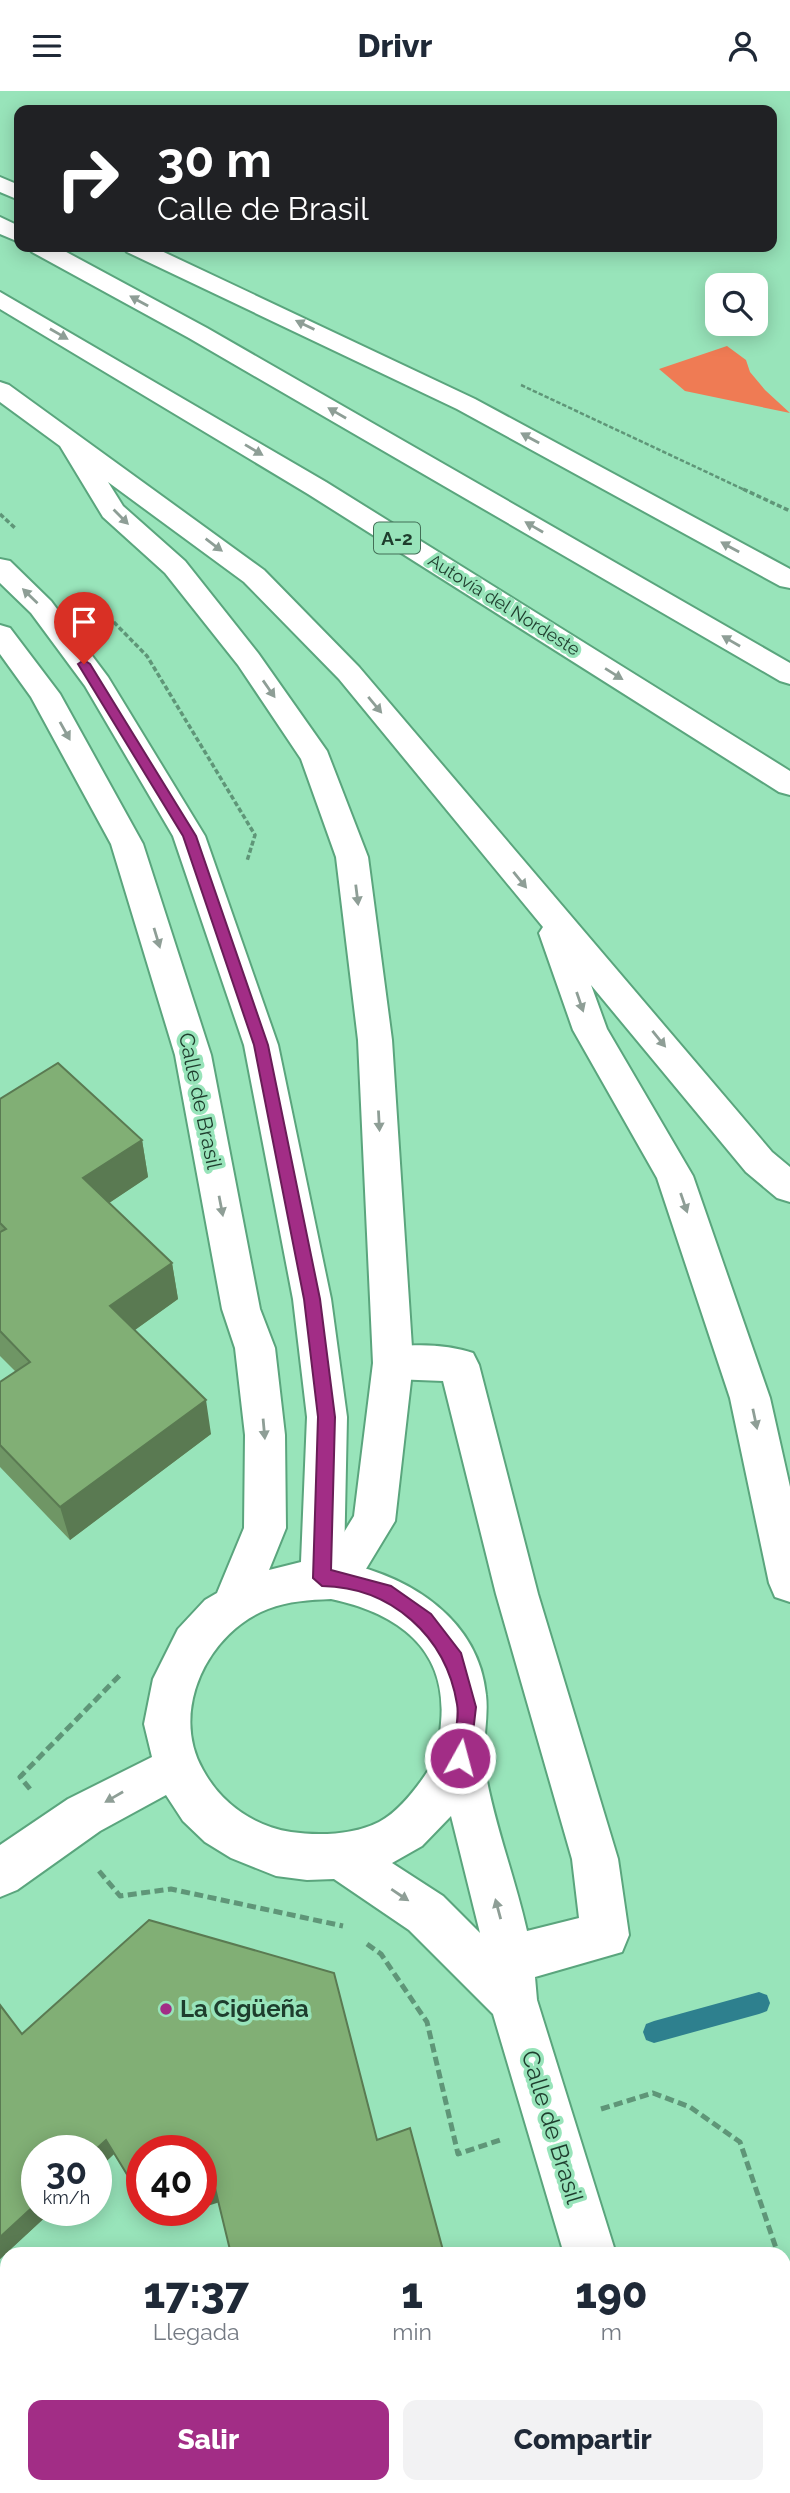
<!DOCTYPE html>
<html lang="es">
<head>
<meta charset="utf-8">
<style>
  :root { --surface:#fff; --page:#f2f2f3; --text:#1f2937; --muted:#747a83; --accent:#a22d86 }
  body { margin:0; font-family:Raleway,sans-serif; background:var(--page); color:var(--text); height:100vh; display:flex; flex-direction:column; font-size:26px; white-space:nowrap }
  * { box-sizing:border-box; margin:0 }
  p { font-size:23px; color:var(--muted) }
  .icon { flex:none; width:38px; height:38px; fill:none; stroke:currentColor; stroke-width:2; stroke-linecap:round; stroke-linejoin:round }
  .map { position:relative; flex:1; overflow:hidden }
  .panel { position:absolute; left:0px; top:2156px; width:791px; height:247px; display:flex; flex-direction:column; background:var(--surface); border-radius:21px 21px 0 0; box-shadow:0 4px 18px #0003 }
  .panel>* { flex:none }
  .top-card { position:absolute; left:14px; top:14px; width:763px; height:147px; border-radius:14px; box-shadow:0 4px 18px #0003; background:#202124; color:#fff; overflow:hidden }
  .controls { position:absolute; left:705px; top:182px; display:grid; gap:14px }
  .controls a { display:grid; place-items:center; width:63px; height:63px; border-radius:14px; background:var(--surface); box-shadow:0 4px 18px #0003; font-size:35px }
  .speed { position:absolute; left:21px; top:2044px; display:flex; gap:14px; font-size:35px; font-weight:700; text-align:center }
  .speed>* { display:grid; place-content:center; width:91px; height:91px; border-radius:50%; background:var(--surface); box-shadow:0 4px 18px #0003; line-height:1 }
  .speed small { font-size:18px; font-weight:400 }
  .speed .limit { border:10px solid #d22; background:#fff; color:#111 }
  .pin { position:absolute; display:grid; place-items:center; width:60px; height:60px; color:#fff; margin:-72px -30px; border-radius:50% 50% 50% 0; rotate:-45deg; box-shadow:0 0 7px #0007 }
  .pin .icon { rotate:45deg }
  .me { position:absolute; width:77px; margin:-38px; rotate:7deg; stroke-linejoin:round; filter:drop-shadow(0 0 5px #0008) }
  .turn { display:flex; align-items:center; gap:24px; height:147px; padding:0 28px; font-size:32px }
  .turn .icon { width:91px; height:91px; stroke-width:2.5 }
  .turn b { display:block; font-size:49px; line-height:60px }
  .eta { display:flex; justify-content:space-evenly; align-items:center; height:119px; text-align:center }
  .eta b { font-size:42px; font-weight:800; line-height:49px }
  .button { display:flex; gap:14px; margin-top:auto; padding:14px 28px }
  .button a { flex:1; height:80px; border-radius:14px; background:var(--accent); color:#fff; font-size:28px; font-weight:800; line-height:80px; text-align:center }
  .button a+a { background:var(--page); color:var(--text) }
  header { display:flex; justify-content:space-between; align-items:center; height:91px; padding:0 28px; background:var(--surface); font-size:32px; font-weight:800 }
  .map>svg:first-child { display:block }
  .green { fill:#ef7b54 }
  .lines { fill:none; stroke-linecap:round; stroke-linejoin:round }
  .stream { fill:#2e808e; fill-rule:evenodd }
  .minor-casing { stroke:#5aa57d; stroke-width:4 }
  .highway-casing { stroke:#5aa57d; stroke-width:4 }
  .path-far2 { stroke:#5f9678; stroke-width:2.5; stroke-dasharray:4.5 2; stroke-linecap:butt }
  .path-far1 { stroke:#5f9678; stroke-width:3.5; stroke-dasharray:5 2.5; stroke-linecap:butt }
  .path { stroke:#5f9678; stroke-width:5; stroke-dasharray:9 4.5; stroke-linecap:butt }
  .minor { fill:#fff; fill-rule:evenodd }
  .highway { fill:#fff; fill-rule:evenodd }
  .wall { fill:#6f9665 }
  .shaded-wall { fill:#5a7a52 }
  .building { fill:#81af75; stroke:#5a7a52; stroke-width:2 }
  .oneway { fill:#8e9e96 }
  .route { fill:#a22d86; stroke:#691d57; stroke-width:2 }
  .poi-dot { fill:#a22d86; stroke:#98e4ba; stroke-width:2.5 }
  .labels { text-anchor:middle; stroke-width:7; stroke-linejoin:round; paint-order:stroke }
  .far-street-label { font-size:18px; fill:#1e3d2d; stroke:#98e4ba }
  .shield { fill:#98e4ba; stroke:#436f57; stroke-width:2 }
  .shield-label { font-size:19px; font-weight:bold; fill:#1e3d2d }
  .street-label { font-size:21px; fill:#1e3d2d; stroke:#98e4ba }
  .near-poi-label { font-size:24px; font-weight:bold; fill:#1e3d2d; stroke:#98e4ba; text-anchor:start }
  .near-street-label { font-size:24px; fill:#1e3d2d; stroke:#98e4ba }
</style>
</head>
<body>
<header><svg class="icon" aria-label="menu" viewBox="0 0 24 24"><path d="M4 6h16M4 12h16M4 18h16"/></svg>Drivr<svg class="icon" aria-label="person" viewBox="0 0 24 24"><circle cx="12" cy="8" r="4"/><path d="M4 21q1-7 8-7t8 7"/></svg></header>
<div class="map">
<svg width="790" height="2402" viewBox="0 0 790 2402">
  <rect width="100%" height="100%" fill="#98e4ba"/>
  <!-- green -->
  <path class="green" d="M 727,255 L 746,269 L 750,281 L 765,299 L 790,322 L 685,300 L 659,278 Z"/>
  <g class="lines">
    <!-- stream -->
    <path class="stream" d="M 759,1901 L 767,1904 L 770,1912 L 767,1920 L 759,1923 L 654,1952 L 646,1949 L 643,1941 L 646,1933 L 654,1930 Z"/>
    <defs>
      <path id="minor" d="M 0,468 L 10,470 L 51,510 L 108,586 L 205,745 L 278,954 L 331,1208 L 347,1326 L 344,1472 C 411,1486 479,1529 486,1604 C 489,1629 481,1654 485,1679 C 494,1733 515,1786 527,1840 L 579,1827 L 572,1768 L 496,1503 L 443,1290 L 393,1288 L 379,1284 L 373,1272 L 379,1260 C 405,1251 447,1253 473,1262 L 479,1274 L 538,1503 L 618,1768 L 629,1844 L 622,1861 L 535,1886 L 537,1909 L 616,2163 L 564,2163 L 493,1923 L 409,1839 L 334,1788 L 307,1789 L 276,1785 L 231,1767 L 205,1751 L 183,1730 L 166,1704 L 100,1740 L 17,1799 L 0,1806 L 0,1754 L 68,1708 L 152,1666 L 144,1633 L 153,1588 L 178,1538 L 205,1509 L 217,1502 L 244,1437 L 245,1344 L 235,1257 L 222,1218 L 175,964 L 111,753 L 31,606 L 0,563 L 0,534 L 10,537 L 60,603 L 143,753 L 211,964 L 260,1218 L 275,1257 L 285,1344 L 286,1437 L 269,1479 L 301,1471 L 307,1326 L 293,1208 L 244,954 L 173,745 L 85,595 L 31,522 L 0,492 ZM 331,1508 C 397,1522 448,1557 441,1632 C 439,1658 437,1668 421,1690 C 410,1705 396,1722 379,1731 C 354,1744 318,1745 291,1741 C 253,1735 221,1712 203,1679 C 169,1620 208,1541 268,1518 C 289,1510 309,1509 331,1508 ZM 451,1725 L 480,1842 L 443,1805 L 392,1772 L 422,1755 Z
        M 634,2396 L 690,2396 L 691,2402 L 635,2402 Z"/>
      <path id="highway" d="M 0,86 L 19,94 L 19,109 L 0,101 Z
        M 0,126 L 19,135 L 19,151 L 0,143 Z
        M 28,156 L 57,156 L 207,237 L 790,572 L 790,593 L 780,590 L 189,247 L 32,161 Z
        M 123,156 L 153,156 L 475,308 L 790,478 L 790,497 L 780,495 L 457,318 L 127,161 Z
        M 0,201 L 326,391 L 790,680 L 790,704 L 779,701 L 308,403 L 0,218 Z
        M 0,291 L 9,294 L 264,479 L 359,576 L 772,1061 L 790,1076 L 790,1111 L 777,1107 L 746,1081 L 591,894 L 607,938 L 693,1085 L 770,1307 L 790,1396 L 790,1511 L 775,1506 L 769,1492 L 730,1307 L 657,1087 L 573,939 L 539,842 L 543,836 L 339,588 L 244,491 L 108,391 L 123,415 L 185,470 L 258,562 L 327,660 L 368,766 L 392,949 L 413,1272 L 395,1430 L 352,1501 L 337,1506 L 322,1501 L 316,1487 L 354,1425 L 373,1272 L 358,949 L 336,766 L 301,668 L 238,574 L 165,482 L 103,426 L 60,355 L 0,311 Z"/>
    </defs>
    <!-- minor casing -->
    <use href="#minor" class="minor-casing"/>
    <!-- highway casing -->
    <use href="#highway" class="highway-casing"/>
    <!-- path-far2 -->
    <path class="path-far2" d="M 521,294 L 747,400"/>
    <!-- path-far1 -->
    <path class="path-far1" d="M 743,398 L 790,420
      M 0,423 L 15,437
      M 98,515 L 147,565 L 255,744 L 247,770"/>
    <!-- path -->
    <path class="path" d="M 30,1698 L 20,1686 L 120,1584
      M 99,1780 L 120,1805 L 171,1798 L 343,1835
      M 367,1853 L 381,1863 L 427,1931 L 458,2063 L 500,2049
      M 601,2018 L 653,2002 L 690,2016 L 740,2051 L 778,2163
      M 784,2180 L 790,2192"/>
    <!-- minor -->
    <use href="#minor" class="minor"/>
    <!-- highway -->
    <use href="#highway" class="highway"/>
  </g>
  <!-- wall -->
  <path class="wall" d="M 0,1008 L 142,1049 L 148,1086 L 109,1112 L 172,1172 L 178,1208 L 135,1239 L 211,1343 L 70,1449 L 0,1376 L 0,1291 L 16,1281 L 0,1265 Z
    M 0,1914 L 22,1943 L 219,2111 L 142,2060 L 142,2109 L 114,2063 L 96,2080 L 96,2060 L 37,2119 L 53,2119 L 0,2168 Z"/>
  <!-- shaded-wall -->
  <path class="shaded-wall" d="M 142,1049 L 148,1086 L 91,1124 L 83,1087 Z
    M 172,1172 L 178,1208 L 118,1251 L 110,1215 Z
    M 206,1309 L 211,1343 L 70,1449 L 60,1416 Z
    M 106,2049 L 114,2063 L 96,2080 L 96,2060 L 94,2060 Z
    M 215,2097 L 220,2111 L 201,2117 L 201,2102 Z
    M 37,2112 L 37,2119 L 53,2119 L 0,2168 L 0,2146 Z
    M 148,2119 L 192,2119 L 154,2131 Z"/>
  <!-- building -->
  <path class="building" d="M 58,972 L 142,1049 L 83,1087 L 172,1172 L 110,1215 L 206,1309 L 60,1416 L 0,1354 L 0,1291 L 30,1271 L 0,1240 L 0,1141 L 6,1138 L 0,1132 L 0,1008 Z
    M 149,1829 L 334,1882 L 377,2049 L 410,2037 L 444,2163 L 231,2163 L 215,2097 L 201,2102 L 201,2060 L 142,2060 L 142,2108 L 106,2049 L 94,2060 L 37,2060 L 37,2112 L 0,2146 L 0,1914 L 22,1943 Z
    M 301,2396 L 507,2396 L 508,2402 L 306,2402 Z"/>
  <!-- one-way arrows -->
  <defs><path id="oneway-solid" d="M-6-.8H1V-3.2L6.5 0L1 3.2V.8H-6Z" transform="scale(1.75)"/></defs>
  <g class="oneway">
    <use href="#oneway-solid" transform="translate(139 210) rotate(-151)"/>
    <use href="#oneway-solid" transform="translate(305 234) rotate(-154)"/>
    <use href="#oneway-solid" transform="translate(59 243) rotate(30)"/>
    <use href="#oneway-solid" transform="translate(337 322) rotate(-150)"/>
    <use href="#oneway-solid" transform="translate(530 347) rotate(-151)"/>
    <use href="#oneway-solid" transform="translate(254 359) rotate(31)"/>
    <use href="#oneway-solid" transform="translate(121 426) rotate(45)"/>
    <use href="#oneway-solid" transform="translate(534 436) rotate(-150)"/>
    <use href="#oneway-solid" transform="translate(214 454) rotate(37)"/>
    <use href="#oneway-solid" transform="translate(730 456) rotate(-151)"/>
    <use href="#oneway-solid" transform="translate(30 505) rotate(-136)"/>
    <use href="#oneway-solid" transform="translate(731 550) rotate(-150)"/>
    <use href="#oneway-solid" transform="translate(614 583) rotate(32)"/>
    <use href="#oneway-solid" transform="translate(269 598) rotate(55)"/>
    <use href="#oneway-solid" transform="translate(375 614) rotate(50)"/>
    <use href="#oneway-solid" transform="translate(65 640) rotate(61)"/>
    <use href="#oneway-solid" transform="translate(520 789) rotate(51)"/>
    <use href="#oneway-solid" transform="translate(357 804) rotate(83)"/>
    <use href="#oneway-solid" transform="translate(157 847) rotate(73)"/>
    <use href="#oneway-solid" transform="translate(580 911) rotate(71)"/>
    <use href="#oneway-solid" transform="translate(659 948) rotate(51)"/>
    <use href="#oneway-solid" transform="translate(379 1030) rotate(87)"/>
    <use href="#oneway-solid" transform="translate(684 1112) rotate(71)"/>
    <use href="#oneway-solid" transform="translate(221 1115) rotate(79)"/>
    <use href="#oneway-solid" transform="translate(755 1328) rotate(78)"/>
    <use href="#oneway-solid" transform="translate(264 1338) rotate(85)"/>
    <use href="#oneway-solid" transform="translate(114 1706) rotate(150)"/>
    <use href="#oneway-solid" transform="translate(400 1804) rotate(34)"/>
    <use href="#oneway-solid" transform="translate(498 1818) rotate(-105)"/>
  </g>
  <!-- route -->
  <path class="route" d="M 84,569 L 90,573 L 196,745 L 268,954 L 320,1208 L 335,1326 L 331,1479 L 391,1495 L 431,1523 L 461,1562 L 476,1616 L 470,1667 L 467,1673 L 460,1676 L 454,1673 L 451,1667 C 453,1651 460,1629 457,1613 C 446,1545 391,1496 322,1495 L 313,1487 L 318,1326 L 304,1208 L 254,954 L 183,745 L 78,573 Z"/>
  <!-- markers -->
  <circle class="poi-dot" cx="166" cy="1918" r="7"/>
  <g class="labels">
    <!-- far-street labels -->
    <g class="far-street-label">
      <text transform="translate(504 514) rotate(32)" y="6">Autovía del Nordeste</text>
    </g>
    <!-- shield labels -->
    <rect class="shield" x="374" y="431.5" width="46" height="31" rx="5"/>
    <g class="shield-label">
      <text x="397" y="454">A-2</text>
    </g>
    <!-- street labels -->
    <g class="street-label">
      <text transform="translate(200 1010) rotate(78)" y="7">Calle de Brasil</text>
    </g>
    <!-- near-poi labels -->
    <g class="near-poi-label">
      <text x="180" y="1926">La Cigüeña</text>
    </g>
    <!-- near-street labels -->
    <g class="near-street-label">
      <text transform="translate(552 2036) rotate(73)" y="8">Calle de Brasil</text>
    </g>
  </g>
</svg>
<div class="controls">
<a><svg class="icon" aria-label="search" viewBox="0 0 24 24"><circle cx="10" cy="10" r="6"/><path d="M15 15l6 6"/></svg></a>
</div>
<div class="speed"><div>30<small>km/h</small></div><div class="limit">40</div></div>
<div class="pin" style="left:84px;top:573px;background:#d93025"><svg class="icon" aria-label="arrive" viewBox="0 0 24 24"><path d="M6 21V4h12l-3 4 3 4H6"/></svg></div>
<svg class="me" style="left:460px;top:1667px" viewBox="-20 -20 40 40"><circle r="17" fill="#a22d86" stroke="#fff" stroke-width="3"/><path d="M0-11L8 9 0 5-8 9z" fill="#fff"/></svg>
<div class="top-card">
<div class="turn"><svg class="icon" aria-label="right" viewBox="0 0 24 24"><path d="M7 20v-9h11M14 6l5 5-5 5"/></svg><div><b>30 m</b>Calle de Brasil</div></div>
</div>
<section class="panel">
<div class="eta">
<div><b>17:37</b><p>Llegada</p></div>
<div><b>1</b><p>min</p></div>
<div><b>190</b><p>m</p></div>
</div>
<div class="button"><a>Salir</a><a>Compartir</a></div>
</section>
</div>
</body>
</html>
